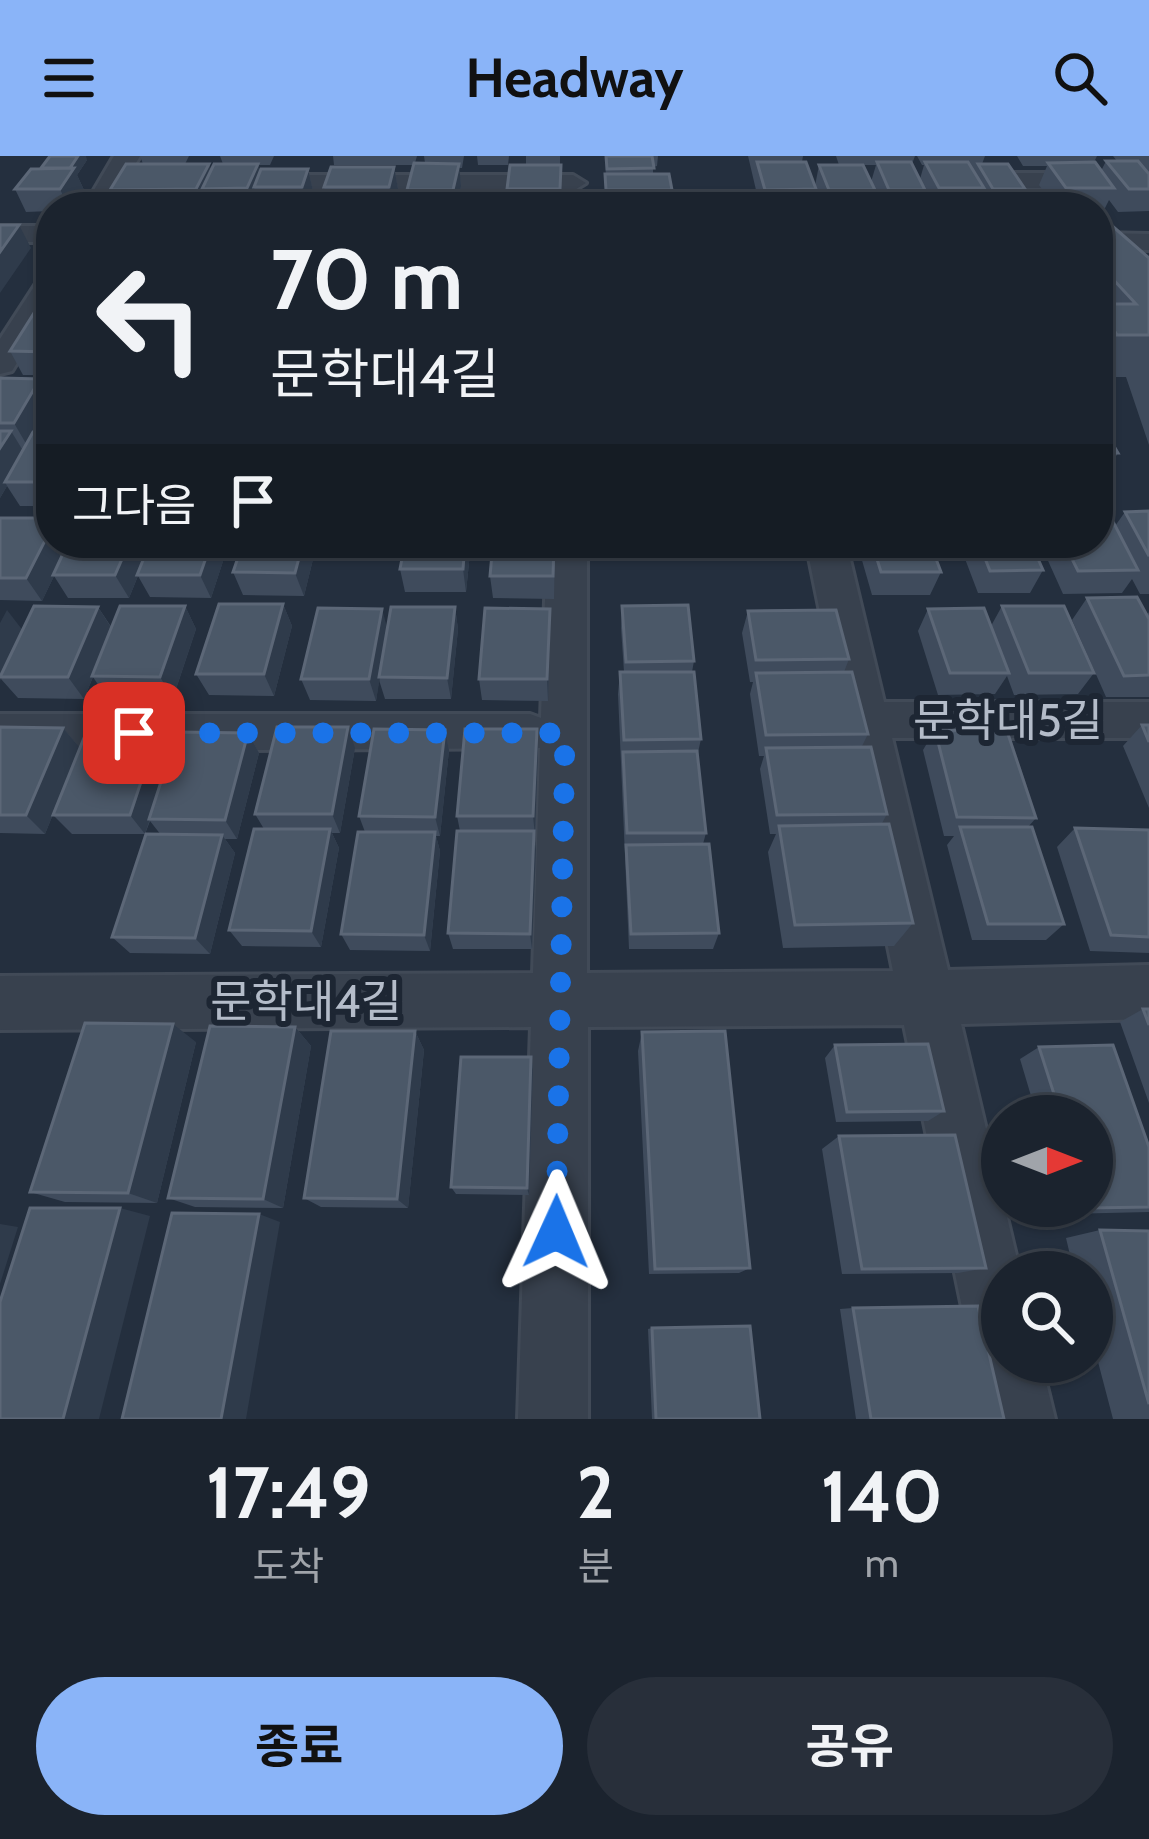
<!DOCTYPE html>
<html lang="ko">
<head>
<meta charset="utf-8">
<style>
  :root { --surface:#1b232e; --page:#282f3a; --text:#f1f3f6; --muted:#a0a4aa; --line:#39404a; --accent:#8ab4f8 }
  body { margin:0; font-family:Cabin,"Noto Sans KR",sans-serif; background:var(--page); color:var(--text); height:100vh; display:flex; flex-direction:column; font-size:45px; white-space:nowrap }
  * { box-sizing:border-box; margin:0 }
  p { font-size:39px; color:var(--muted) }
  .icon { flex:none; width:66px; height:66px; fill:none; stroke:currentColor; stroke-width:2; stroke-linecap:round; stroke-linejoin:round }
  .map { position:relative; height:1263px; overflow:hidden }
  .sheet { display:flex; flex-direction:column; background:var(--surface); flex:1 }
  .sheet>* { flex:none }
  .top-card { position:absolute; left:36px; top:36px; width:1077px; height:366px; border-radius:48px; box-shadow:0 3px 9px #0004,0 0 0 3px var(--line); background:#1b232e; color:var(--text); overflow:hidden }
  .needle { width:78px; rotate:90deg }
  .buttons { position:absolute; left:981px; top:939px; display:grid; gap:24px }
  .buttons a { display:grid; place-items:center; width:132px; height:132px; border-radius:50%; background:var(--surface); box-shadow:0 3px 9px #0004,0 0 0 3px var(--line); font-size:60px }
  .pin { position:absolute; display:grid; place-items:center; width:102px; height:102px; color:#fff; margin:-51px; border-radius:24px; box-shadow:0 6px 18px #0006 }
  .me { position:absolute; width:132px; margin:-66px; rotate:1deg; stroke-linejoin:round; filter:drop-shadow(0 0 9px #0008) }
  .turn { display:flex; align-items:center; gap:42px; height:252px; padding:0 36px; font-size:54px }
  .turn .icon { width:156px; height:156px; stroke-width:2.5 }
  .turn b { display:block; font-size:84px; line-height:102px }
  .then { display:flex; align-items:center; height:114px; padding:0 36px; background:#0003; gap:24px; font-size:45px }
  .eta { display:flex; justify-content:space-evenly; align-items:center; height:204px; text-align:center }
  .eta b { font-size:72px; font-weight:700; line-height:84px }
  .primary-button { display:flex; gap:24px; margin-top:auto; padding:24px 36px }
  .primary-button a { flex:1; height:138px; border-radius:72px; background:var(--accent); color:#111; font-size:48px; font-weight:700; line-height:138px; text-align:center }
  .primary-button a+a { background:var(--page); color:var(--text) }
  header { display:flex; justify-content:space-between; align-items:center; height:156px; padding:0 36px; background:var(--accent); color:#111; font-size:54px; font-weight:700 }
  .map>svg:first-child { display:block }
  .lines { fill:none; stroke-linecap:round; stroke-linejoin:round }
  .minor-casing { stroke:#414a57; stroke-width:6 }
  .minor { fill:#38414e; fill-rule:evenodd }
  .wall { fill:#3f4b5c; fill-rule:evenodd }
  .shaded-wall { fill:#2f3b4b }
  .building { fill:#4b5868; stroke:#5c6777; stroke-width:3 }
  .route { stroke:#1a73e8; stroke-width:21; stroke-dasharray:0 37.8 }
  .labels { text-anchor:middle; stroke-width:12; stroke-linejoin:round; paint-order:stroke }
  .street-label { font-size:45px; fill:#b4bcc9; stroke:#1d2633 }
</style>
</head>
<body>
<header><svg class="icon" aria-label="menu" viewBox="0 0 24 24"><path d="M4 6h16M4 12h16M4 18h16"/></svg>Headway<svg class="icon" aria-label="search" viewBox="0 0 24 24"><circle cx="10" cy="10" r="6"/><path d="M15 15l6 6"/></svg></header>
<div class="map">
<svg width="1149" height="1263" viewBox="0 0 1149 1263">
  <rect width="100%" height="100%" fill="#242f3e"/>
  <g class="lines">
    <defs>
      <path id="minor" d="M 114,0 L 140,0 L 110,51 L 84,51 Z
        M 956,17 L 1149,17 L 1149,33 L 947,31 L 943,25 Z
        M 248,19 L 573,19 L 586,27 L 573,35 L 239,33 L 235,27 Z
        M 0,70 L 51,70 L 51,86 L 0,86 Z
        M 1098,77 L 1149,78 L 1149,94 L 1098,93 Z
        M 51,117 L 51,151 L 12,215 L 0,218 L 0,183 L 41,120 Z
        M 547,387 L 587,387 L 587,817 L 893,815 L 806,387 L 846,387 L 884,546 L 1149,546 L 1149,582 L 892,582 L 948,814 L 1149,809 L 1149,863 L 961,868 L 1020,1116 L 1002,1116 L 1002,1206 L 1041,1206 L 1055,1263 L 985,1263 L 904,869 L 588,871 L 588,1263 L 518,1263 L 531,871 L 0,874 L 0,820 L 533,817 L 540,592 L 0,596 L 0,558 L 530,558 L 541,562 Z"/>
    </defs>
    <!-- minor casing -->
    <use href="#minor" class="minor-casing"/>
    <!-- minor -->
    <use href="#minor" class="minor"/>
  </g>
  <!-- wall -->
  <path class="wall" d="M 140,0 L 189,0 L 185,8 L 209,8 L 211,14 L 223,8 L 220,0 L 274,0 L 270,9 L 258,9 L 260,15 L 308,13 L 313,35 L 307,51 L 259,51 L 257,45 L 255,51 L 208,51 L 207,49 L 206,51 L 117,51 L 110,34 L 143,8 Z
    M 333,0 L 417,0 L 415,7 L 425,7 L 424,0 L 464,0 L 462,12 L 459,12 L 461,30 L 457,51 L 409,51 L 407,34 L 413,9 L 334,9 Z
    M 477,0 L 509,0 L 508,9 L 478,9 Z
    M 526,0 L 560,0 L 560,51 L 508,51 L 507,33 L 526,9 Z
    M 606,0 L 658,0 L 657,10 L 653,11 L 653,18 L 672,34 L 670,51 L 605,51 Z
    M 748,0 L 803,0 L 802,6 L 815,30 L 819,9 L 839,9 L 836,0 L 915,0 L 912,8 L 920,23 L 924,9 L 922,9 L 917,0 L 985,0 L 982,8 L 1025,33 L 1017,51 L 982,51 L 979,45 L 977,51 L 930,51 L 924,38 L 920,51 L 881,51 L 874,35 L 870,51 L 822,51 L 816,34 L 813,51 L 760,51 ZM 864,9 L 876,9 L 871,26 Z
    M 1017,0 L 1097,0 L 1094,6 L 1101,15 L 1106,5 L 1117,5 L 1113,0 L 1149,0 L 1149,55 L 1118,56 L 1109,44 L 1104,54 L 1098,54 L 1098,51 L 1055,51 L 1039,29 L 1047,10 L 1023,10 Z
    M 87,4 L 77,19 L 84,34 L 73,51 L 51,51 L 51,55 L 26,56 L 15,33 L 41,13 Z
    M 394,11 L 398,33 L 393,51 L 328,51 L 324,31 Z
    M 1098,70 L 1149,102 L 1149,289 L 1126,221 L 1098,221 Z
    M 51,133 L 51,219 L 23,219 L 10,195 L 38,157 L 37,155 Z
    M 0,222 L 40,223 L 51,242 L 51,350 L 20,350 L 7,330 L 0,342 Z
    M 1098,263 L 1118,297 L 1098,329 Z
    M 1149,355 L 1149,438 L 1140,438 L 1132,423 L 1122,437 L 1063,438 L 1040,387 L 1098,387 L 1115,370 L 1125,356 Z
    M 0,362 L 51,387 L 229,387 L 211,442 L 150,441 L 138,420 L 129,442 L 68,442 L 54,420 L 42,445 L 0,444 Z
    M 243,387 L 317,387 L 304,440 L 243,439 L 233,416 Z
    M 405,387 L 471,387 L 466,436 L 405,436 L 400,413 Z
    M 493,387 L 555,387 L 554,443 L 493,442 L 490,420 Z
    M 857,387 L 930,387 L 941,416 L 930,439 L 872,439 Z
    M 959,387 L 1031,387 L 1043,414 L 1030,437 L 978,437 Z
    M 1087,442 L 1147,459 L 1149,456 L 1149,541 L 1106,541 L 1072,464 Z
    M 283,448 L 292,470 L 274,540 L 209,539 L 196,518 Z
    M 185,450 L 196,473 L 173,542 L 107,542 L 93,521 L 84,543 L 18,542 L 1,523 L 22,474 L 98,451 L 112,472 Z
    M 622,450 L 694,505 L 692,516 L 701,583 L 697,601 L 706,677 L 703,688 L 719,777 L 713,793 L 629,793 L 618,538 L 620,516 L 624,516 L 621,472 Z
    M 1002,450 L 1094,517 L 1078,538 L 1014,539 L 1007,520 L 995,538 L 938,539 L 918,475 L 928,453 L 991,470 Z
    M 455,451 L 458,473 L 451,543 L 385,543 L 379,524 L 376,545 L 310,544 L 301,523 Z
    M 550,453 L 548,545 L 482,544 L 479,523 Z
    M 748,455 L 849,503 L 844,516 L 868,578 L 861,592 L 887,658 L 881,669 L 913,767 L 894,790 L 783,792 L 768,696 L 776,678 L 770,678 L 760,613 L 764,600 L 759,600 L 750,538 L 753,526 L 750,526 L 742,477 Z
    M 1142,569 L 1149,569 L 1149,652 L 1123,590 Z
    M 0,571 L 63,572 L 80,592 L 45,678 L 0,677 Z
    M 159,572 L 172,591 L 248,577 L 259,597 L 237,683 L 225,683 L 235,697 L 210,798 L 130,797 L 112,781 L 161,679 L 150,665 L 145,678 L 72,678 L 53,659 Z
    M 445,574 L 449,594 L 440,680 L 436,680 L 440,695 L 430,795 L 350,794 L 341,778 L 365,676 L 359,660 Z
    M 935,574 L 1036,662 L 1028,671 L 1064,768 L 1046,784 L 972,784 L 947,689 L 954,680 L 944,680 L 923,594 Z
    M 355,592 L 340,677 L 332,677 L 339,692 L 321,791 L 242,790 L 229,774 L 264,673 L 255,658 Z
    M 538,594 L 532,793 L 453,793 L 448,777 L 460,675 L 457,660 Z
    M 1075,672 L 1149,674 L 1149,797 L 1090,795 L 1057,691 Z
    M 1143,853 L 1149,853 L 1149,947 L 1120,866 Z
    M 295,871 L 311,890 L 283,1052 L 195,1051 L 168,1042 Z
    M 415,875 L 424,894 L 408,1052 L 321,1051 L 304,1042 Z
    M 642,876 L 750,1112 L 739,1117 L 649,1118 L 638,895 Z
    M 196,886 L 157,1047 L 65,1046 L 30,1036 Z
    M 835,889 L 944,955 L 928,965 L 836,966 L 825,902 Z
    M 1039,891 L 1149,991 L 1149,1056 L 1065,1058 L 1063,1050 L 1092,1050 L 1092,960 L 1037,960 L 1020,903 Z
    M 531,901 L 533,913 L 529,1039 L 456,1038 L 451,1031 Z
    M 839,980 L 986,1112 L 958,1117 L 842,1118 L 822,993 Z
    M 1100,1074 L 1149,1075 L 1149,1263 L 1113,1263 L 1092,1183 L 1092,1116 L 1074,1116 L 1066,1082 Z
    M 853,1152 L 1004,1263 L 856,1263 L 840,1153 Z
    M 652,1172 L 760,1263 L 652,1263 L 648,1173 Z"/>
  <!-- shaded-wall -->
  <path class="shaded-wall" d="M 78,0 L 86,0 L 87,4 L 77,19 L 84,34 L 73,51 L 68,51 L 60,33 L 70,12 Z
    M 209,8 L 216,30 L 202,33 L 207,49 L 206,51 L 202,51 L 196,33 Z
    M 258,8 L 264,30 L 254,31 L 257,45 L 255,51 L 253,51 L 247,32 Z
    M 459,8 L 461,30 L 457,51 L 455,51 L 453,34 Z
    M 394,11 L 398,33 L 392,51 L 389,31 Z
    M 308,13 L 313,35 L 306,51 L 302,31 Z
    M 19,69 L 31,92 L 0,137 L 0,96 Z
    M 40,223 L 51,242 L 36,268 L 38,272 L 28,291 L 14,267 Z
    M 11,275 L 25,298 L 5,326 L 7,330 L 0,342 L 0,292 Z
    M 51,373 L 51,387 L 70,387 L 42,445 L 26,422 Z
    M 129,387 L 151,387 L 129,442 L 115,419 Z
    M 211,387 L 229,387 L 211,442 L 200,419 Z
    M 303,387 L 317,387 L 304,440 L 295,417 Z
    M 465,387 L 471,387 L 466,436 L 463,413 Z
    M 283,448 L 292,470 L 274,540 L 264,518 Z
    M 185,450 L 196,473 L 173,542 L 160,521 Z
    M 98,451 L 112,473 L 84,543 L 68,521 Z
    M 455,451 L 458,473 L 451,543 L 447,522 Z
    M 382,453 L 388,475 L 376,545 L 369,523 Z
    M 550,453 L 550,475 L 548,545 L 547,523 Z
    M 7,454 L 24,476 L 0,525 L 0,467 Z
    M 348,571 L 355,592 L 340,677 L 332,658 Z
    M 63,572 L 80,592 L 45,678 L 26,659 Z
    M 159,572 L 173,593 L 145,678 L 130,659 Z
    M 537,573 L 538,594 L 535,679 L 533,660 Z
    M 445,574 L 449,594 L 440,680 L 435,661 Z
    M 248,577 L 259,597 L 237,683 L 225,664 Z
    M 330,673 L 339,692 L 321,791 L 311,775 Z
    M 534,675 L 536,694 L 532,793 L 530,778 Z
    M 435,676 L 440,695 L 430,795 L 424,779 Z
    M 222,679 L 235,697 L 210,798 L 195,782 Z
    M 173,868 L 196,886 L 157,1047 L 128,1037 Z
    M 295,871 L 311,890 L 283,1052 L 263,1043 Z
    M 415,875 L 424,894 L 408,1052 L 397,1043 Z
    M 531,901 L 533,913 L 529,1039 L 527,1032 Z
    M 120,1052 L 150,1060 L 99,1263 L 63,1263 Z
    M 259,1058 L 280,1066 L 246,1263 L 221,1263 Z
    M 0,1068 L 18,1071 L 0,1128 Z"/>
  <!-- building -->
  <path class="building" d="M 50,0 L 78,0 L 70,12 L 41,12 Z
    M 606,0 L 652,0 L 654,12 L 607,13 Z
    M 1106,5 L 1138,5 L 1149,18 L 1149,33 L 1129,33 Z
    M 757,6 L 806,6 L 816,33 L 765,34 Z
    M 877,6 L 911,6 L 925,34 L 889,34 Z
    M 925,6 L 968,6 L 984,32 L 939,32 Z
    M 1095,6 L 1114,32 L 1066,32 L 1048,7 Z
    M 414,7 L 459,8 L 453,34 L 407,34 Z
    M 126,8 L 209,8 L 196,33 L 110,34 Z
    M 214,8 L 258,8 L 247,32 L 202,33 Z
    M 978,8 L 1008,8 L 1025,33 L 993,33 Z
    M 510,9 L 561,9 L 560,33 L 507,33 Z
    M 819,9 L 863,9 L 875,34 L 829,34 Z
    M 331,11 L 394,11 L 389,31 L 324,31 Z
    M 74,12 L 60,33 L 15,33 L 31,13 Z
    M 261,13 L 308,13 L 302,31 L 254,31 Z
    M 605,18 L 669,18 L 672,34 L 606,34 Z
    M 1110,68 L 1149,102 L 1149,179 L 1117,179 L 1098,148 L 1136,148 L 1098,107 L 1098,70 Z
    M 0,69 L 19,69 L 0,96 Z
    M 51,133 L 51,155 L 37,155 Z
    M 34,157 L 51,157 L 51,196 L 10,195 Z
    M 0,222 L 40,223 L 14,267 L 0,267 Z
    M 51,243 L 51,269 L 36,268 Z
    M 1098,263 L 1118,297 L 1098,297 Z
    M 0,275 L 11,275 L 0,292 Z
    M 33,276 L 51,276 L 51,326 L 5,326 Z
    M 1098,352 L 1106,352 L 1138,414 L 1078,415 L 1064,387 L 1098,387 Z
    M 1149,355 L 1149,400 L 1125,356 Z
    M 0,362 L 51,362 L 51,373 L 26,422 L 0,422 Z
    M 68,387 L 129,387 L 115,419 L 53,419 Z
    M 150,387 L 211,387 L 200,419 L 137,419 Z
    M 243,387 L 303,387 L 295,417 L 233,416 Z
    M 405,387 L 465,387 L 463,413 L 400,413 Z
    M 493,387 L 554,387 L 553,420 L 490,420 Z
    M 872,387 L 930,387 L 941,416 L 881,416 Z
    M 979,387 L 1031,387 L 1043,414 L 990,415 Z
    M 1137,441 L 1149,463 L 1149,519 L 1124,520 L 1087,442 Z
    M 219,448 L 283,448 L 264,518 L 196,518 Z
    M 688,449 L 694,505 L 626,506 L 622,450 Z
    M 34,450 L 98,451 L 68,521 L 0,521 Z
    M 120,450 L 185,450 L 160,521 L 92,520 Z
    M 1002,450 L 1064,450 L 1094,517 L 1029,517 Z
    M 391,451 L 455,451 L 447,522 L 379,521 Z
    M 318,452 L 382,453 L 369,523 L 301,523 Z
    M 485,452 L 550,453 L 547,523 L 479,523 Z
    M 984,452 L 1009,517 L 950,517 L 928,453 Z
    M 836,454 L 849,503 L 756,504 L 748,455 Z
    M 620,516 L 694,516 L 701,583 L 624,584 Z
    M 852,516 L 868,578 L 766,579 L 756,517 Z
    M 1142,569 L 1149,569 L 1149,586 Z
    M 0,571 L 63,572 L 26,659 L 0,659 Z
    M 277,571 L 348,571 L 332,658 L 255,658 Z
    M 88,572 L 159,572 L 130,659 L 53,659 Z
    M 374,573 L 445,574 L 435,661 L 359,660 Z
    M 465,573 L 537,573 L 533,660 L 457,660 Z
    M 935,574 L 1007,575 L 1036,662 L 957,661 Z
    M 177,576 L 248,577 L 225,664 L 149,663 Z
    M 871,591 L 887,658 L 777,659 L 766,592 Z
    M 697,595 L 706,677 L 627,677 L 623,596 Z
    M 889,668 L 913,767 L 795,769 L 779,670 Z
    M 960,671 L 1032,671 L 1064,768 L 988,768 Z
    M 1075,672 L 1149,674 L 1149,781 L 1111,779 Z
    M 254,673 L 330,673 L 311,775 L 229,774 Z
    M 457,675 L 534,675 L 530,778 L 448,777 Z
    M 358,676 L 435,676 L 424,779 L 341,778 Z
    M 146,678 L 222,679 L 195,782 L 112,781 Z
    M 709,688 L 719,777 L 631,778 L 626,689 Z
    M 1143,853 L 1149,853 L 1149,869 Z
    M 85,867 L 173,868 L 128,1037 L 30,1036 Z
    M 210,870 L 295,871 L 263,1043 L 168,1042 Z
    M 331,875 L 415,875 L 397,1043 L 304,1042 Z
    M 725,875 L 750,1112 L 655,1113 L 642,876 Z
    M 928,888 L 944,955 L 847,956 L 835,889 Z
    M 1113,889 L 1149,991 L 1149,1051 L 1089,1052 L 1088,1050 L 1092,1050 L 1092,960 L 1061,960 L 1039,891 Z
    M 461,901 L 531,901 L 527,1032 L 451,1031 Z
    M 955,979 L 986,1112 L 862,1113 L 839,980 Z
    M 30,1052 L 120,1052 L 63,1263 L 0,1263 L 0,1146 Z
    M 172,1057 L 259,1058 L 221,1263 L 122,1263 Z
    M 1100,1074 L 1149,1075 L 1149,1248 Z
    M 978,1150 L 1004,1263 L 871,1263 L 853,1152 Z
    M 750,1170 L 760,1263 L 656,1263 L 652,1172 Z"/>
  <g class="lines">
    <!-- route -->
    <path class="route" d="M 134,577 L 565,577 L 556,1076"/>
  </g>
  <g class="labels">
    <!-- street labels -->
    <g class="street-label">
      <text x="1008" y="580">문학대5길</text>
      <text x="306" y="861">문학대4길</text>
    </g>
  </g>
</svg>
<div class="buttons">
<a><svg class="needle" viewBox="-14 -14 28 28"><path d="M0-13l5 13h-10z" fill="#e53935"/><path d="M0 13l5-13h-10z" fill="#a0a4aa"/></svg></a>
<a><svg class="icon" aria-label="search" viewBox="0 0 24 24"><circle cx="10" cy="10" r="6"/><path d="M15 15l6 6"/></svg></a>
</div>
<div class="pin" style="left:134px;top:577px;background:#d93025"><svg class="icon" aria-label="arrive" viewBox="0 0 24 24"><path d="M6 21V4h12l-3 4 3 4H6"/></svg></div>
<svg class="me" style="left:556px;top:1076px" viewBox="-20 -20 40 40"><path d="M0-17L14 15 0 8-14 15z" fill="#1a73e8" stroke="#fff" stroke-width="4"/></svg>
<div class="top-card">
<div class="turn"><svg class="icon" aria-label="left" viewBox="0 0 24 24"><path d="M17 20v-9H6M10 6l-5 5 5 5"/></svg><div><b>70 m</b>문학대4길</div></div>
<div class="then">그다음<svg class="icon" aria-label="arrive" viewBox="0 0 24 24"><path d="M6 21V4h12l-3 4 3 4H6"/></svg></div>
</div>
</div>
<section class="sheet">
<div class="eta">
<div><b>17:49</b><p>도착</p></div>
<div><b>2</b><p>분</p></div>
<div><b>140</b><p>m</p></div>
</div>
<div class="primary-button"><a>종료</a><a>공유</a></div>
</section>
</body>
</html>
